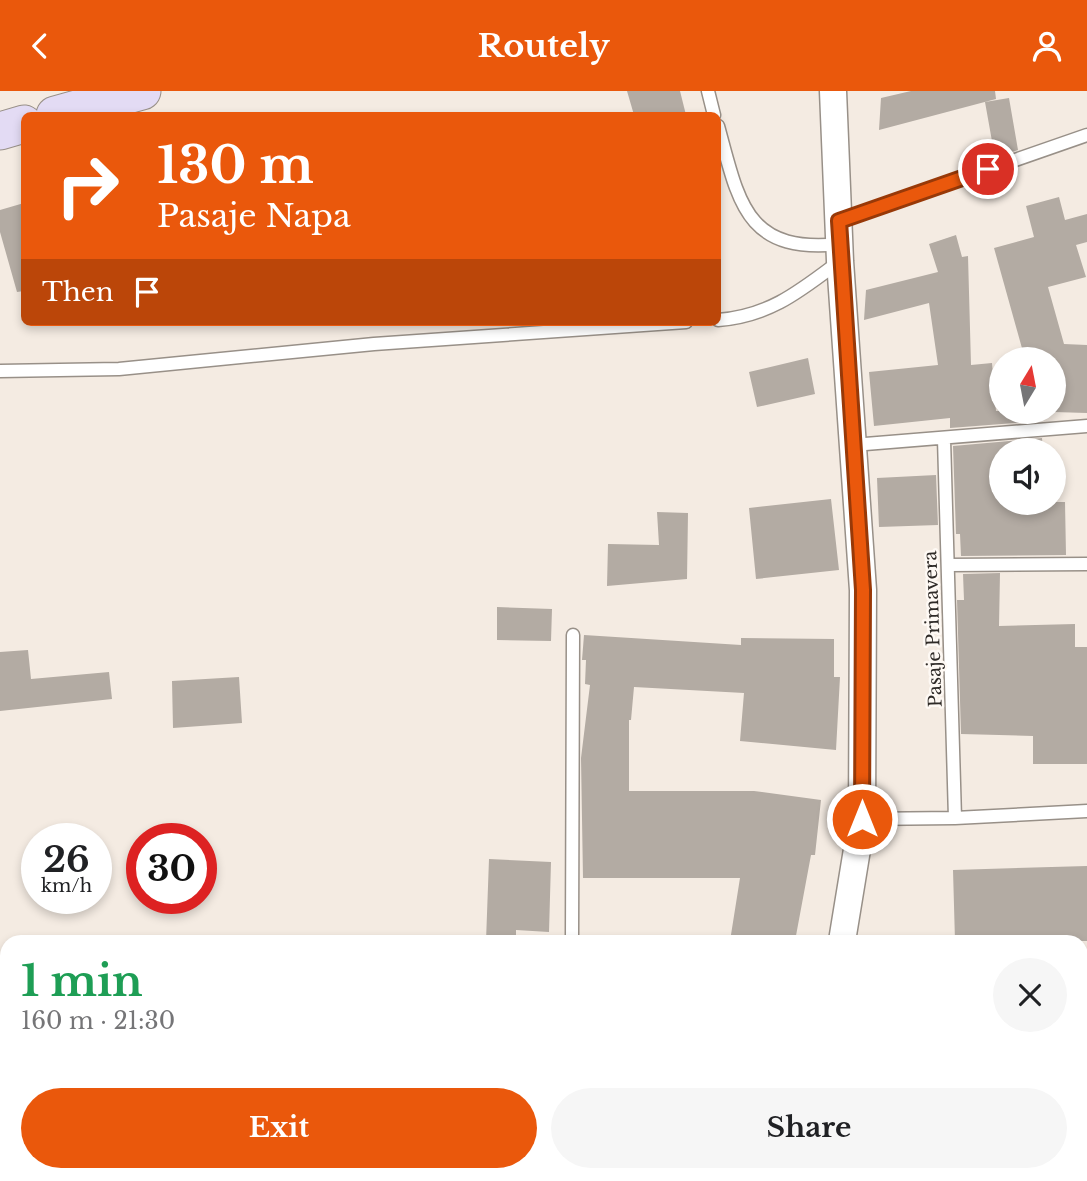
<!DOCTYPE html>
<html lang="en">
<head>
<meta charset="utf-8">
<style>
  :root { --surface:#fff; --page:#f6f6f6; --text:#202124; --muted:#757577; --accent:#ea580c }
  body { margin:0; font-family:"Libre Baskerville",serif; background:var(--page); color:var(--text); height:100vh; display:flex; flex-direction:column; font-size:26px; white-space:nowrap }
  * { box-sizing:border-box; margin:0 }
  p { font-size:23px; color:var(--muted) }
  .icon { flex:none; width:38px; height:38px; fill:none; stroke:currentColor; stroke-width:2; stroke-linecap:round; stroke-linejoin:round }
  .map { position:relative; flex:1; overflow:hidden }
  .side { position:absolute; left:0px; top:844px; width:1088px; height:247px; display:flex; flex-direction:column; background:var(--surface); border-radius:21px 21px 0 0; box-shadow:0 4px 10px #0003 }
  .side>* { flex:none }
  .top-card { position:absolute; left:21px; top:21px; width:700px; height:214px; border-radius:10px; box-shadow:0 4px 10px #0003; background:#ea580c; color:#fff; overflow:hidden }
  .needle { width:46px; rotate:10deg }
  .tools { position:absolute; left:989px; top:256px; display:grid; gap:14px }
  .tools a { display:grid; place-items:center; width:77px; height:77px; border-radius:50%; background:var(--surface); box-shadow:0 4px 10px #0003; font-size:35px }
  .speed { position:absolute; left:21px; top:732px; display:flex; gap:14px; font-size:35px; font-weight:700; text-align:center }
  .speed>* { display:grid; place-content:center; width:91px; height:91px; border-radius:50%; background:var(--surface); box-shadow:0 4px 10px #0003; line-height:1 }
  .speed small { font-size:18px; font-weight:400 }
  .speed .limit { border:10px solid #d22; background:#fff; color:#111 }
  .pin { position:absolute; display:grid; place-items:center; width:60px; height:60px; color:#fff; margin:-30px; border:4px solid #fff; border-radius:50%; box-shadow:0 2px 7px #0007 }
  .me { position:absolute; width:77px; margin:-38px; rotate:0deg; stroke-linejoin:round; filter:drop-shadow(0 0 5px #0008) }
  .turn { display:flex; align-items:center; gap:24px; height:147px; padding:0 21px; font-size:32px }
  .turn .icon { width:91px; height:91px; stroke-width:2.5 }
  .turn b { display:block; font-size:49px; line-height:60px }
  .then { display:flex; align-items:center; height:66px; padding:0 21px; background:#0003; gap:14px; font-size:26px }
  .round { display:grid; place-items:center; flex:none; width:74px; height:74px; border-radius:37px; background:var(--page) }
  .headline { display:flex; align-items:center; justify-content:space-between; height:119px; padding:0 21px }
  h1 { font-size:42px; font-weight:700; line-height:52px; color:#1e9e55 }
  .button { display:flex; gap:14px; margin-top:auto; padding:14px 21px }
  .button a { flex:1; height:80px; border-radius:42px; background:var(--accent); color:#fff; font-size:28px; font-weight:700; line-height:80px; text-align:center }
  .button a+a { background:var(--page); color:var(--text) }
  header { display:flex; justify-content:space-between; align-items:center; height:91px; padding:0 21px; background:var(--accent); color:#fff; font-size:32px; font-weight:700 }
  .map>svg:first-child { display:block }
  .building { fill:#b3aba3 }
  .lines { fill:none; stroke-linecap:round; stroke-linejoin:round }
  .service-casing { stroke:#989088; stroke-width:15 }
  .minor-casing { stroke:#989088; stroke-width:29 }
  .secondary-casing { stroke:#989088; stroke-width:39 }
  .service { stroke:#fff; stroke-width:12 }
  .minor { stroke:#fff; stroke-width:26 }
  .secondary { stroke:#e3dbf4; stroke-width:37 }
  .route-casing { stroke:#983908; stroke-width:18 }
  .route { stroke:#ea580c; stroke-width:12 }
  .labels { text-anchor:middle; stroke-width:5; stroke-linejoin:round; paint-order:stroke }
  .street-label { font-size:18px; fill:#2e2a27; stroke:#fef9f4 }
</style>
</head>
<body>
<header><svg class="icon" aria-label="back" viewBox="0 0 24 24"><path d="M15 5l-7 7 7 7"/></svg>Routely<svg class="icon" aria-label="person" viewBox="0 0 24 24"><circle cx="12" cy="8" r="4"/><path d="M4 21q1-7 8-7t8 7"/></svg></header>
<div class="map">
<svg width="1087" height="1090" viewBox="0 0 1087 1090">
  <rect width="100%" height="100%" fill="#f4ebe2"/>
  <!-- building -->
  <path class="building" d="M 627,0 L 680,0 L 686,24 L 634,24 Z
    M 911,0 L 995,0 L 996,8 L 879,39 L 881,7 Z
    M 1009,7 L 1018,59 L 995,67 L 985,11 Z
    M 1059,106 L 1065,129 L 1087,123 L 1087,151 L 1076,154 L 1086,186 L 1048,196 L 1064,253 L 1087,254 L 1087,322 L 1054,321 L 1054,268 L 1025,268 L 994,157 L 1034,146 L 1026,115 Z
    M 24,112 L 24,200 L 17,201 L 0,141 L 0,119 Z
    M 956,144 L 962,166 L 968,165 L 971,274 L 992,272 L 996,320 L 1040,320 L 1041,330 L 950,337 L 950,327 L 874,335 L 869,281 L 938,274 L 929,212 L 864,229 L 866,199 L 938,181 L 929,153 Z
    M 808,267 L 815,303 L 757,316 L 749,281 Z
    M 1042,347 L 1043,359 L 1001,359 L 1001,411 L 1065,411 L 1066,464 L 961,465 L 960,443 L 956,443 L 953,355 Z
    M 936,384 L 938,434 L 879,436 L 877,387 Z
    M 831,408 L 839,479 L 756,488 L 749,417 Z
    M 657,421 L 688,422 L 687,488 L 607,495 L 608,453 L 659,454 Z
    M 1000,482 L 999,535 L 1075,533 L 1075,556 L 1087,556 L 1087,673 L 1033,673 L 1033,645 L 961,643 L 957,509 L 964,509 L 963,483 Z
    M 497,516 L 552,518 L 551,550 L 497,549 Z
    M 584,544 L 741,554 L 741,547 L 834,548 L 834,586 L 840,586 L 836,659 L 740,650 L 744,602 L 634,596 L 631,629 L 629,629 L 629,700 L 754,700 L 821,709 L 815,764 L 811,764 L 795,850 L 730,850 L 740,787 L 583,787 L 581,667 L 590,594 L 585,593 L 586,569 L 582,569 Z
    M 28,559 L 31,588 L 109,581 L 112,608 L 0,620 L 0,561 Z
    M 239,586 L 242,632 L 173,637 L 172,590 Z
    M 489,768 L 551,771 L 549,841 L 516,839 L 516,850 L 486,850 Z
    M 1087,775 L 1087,850 L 955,850 L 953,779 Z"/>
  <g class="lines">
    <defs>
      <path id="service" d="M 708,0 L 714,24
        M 718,35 C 739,111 745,163 840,153
        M 840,130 L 1087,44
        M 718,229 C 770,225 800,200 840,170
        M 0,280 L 119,278 L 374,253 L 686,231
        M 944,348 L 955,727
        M 853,354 L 1087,335
        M 949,474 L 1087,473
        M 862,728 L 955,727 L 1087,720
        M 572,850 L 573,544
        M 83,1083 L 83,1090"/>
      <path id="minor" d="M 833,0 L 840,170 L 863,499 L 862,728 L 842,850
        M 0,1028 L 7,1027
        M 1082,1055 L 1087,1054
        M 272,1083 L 278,1090
        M 802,1088 L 841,1083"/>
      <path id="secondary" d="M 55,24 L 142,0
        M 0,40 L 24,33"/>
    </defs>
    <!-- service casing -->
    <use href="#service" class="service-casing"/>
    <!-- minor casing -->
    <use href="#minor" class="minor-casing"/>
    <!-- secondary casing -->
    <use href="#secondary" class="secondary-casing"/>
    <!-- service -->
    <use href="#service" class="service"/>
    <!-- minor -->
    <use href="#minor" class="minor"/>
    <!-- secondary -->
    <use href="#secondary" class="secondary"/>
  </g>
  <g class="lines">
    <defs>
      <path id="route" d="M 862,728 L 863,499 L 839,130 L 988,78"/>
    </defs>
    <!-- route casing -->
    <use href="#route" class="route-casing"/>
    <!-- route -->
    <use href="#route" class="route"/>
  </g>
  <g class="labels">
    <!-- street labels -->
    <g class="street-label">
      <text transform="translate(933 538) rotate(-92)" y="6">Pasaje Primavera</text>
    </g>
  </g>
</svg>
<div class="tools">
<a><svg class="needle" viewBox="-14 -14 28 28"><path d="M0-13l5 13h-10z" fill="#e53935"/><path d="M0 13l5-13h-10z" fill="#757577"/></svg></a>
<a><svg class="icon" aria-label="sound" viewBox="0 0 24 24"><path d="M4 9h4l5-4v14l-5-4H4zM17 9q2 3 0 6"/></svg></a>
</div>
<div class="speed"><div>26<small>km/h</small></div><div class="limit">30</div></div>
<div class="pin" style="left:988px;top:78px;background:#d93025"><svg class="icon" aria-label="arrive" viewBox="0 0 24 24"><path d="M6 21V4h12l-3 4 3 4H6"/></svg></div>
<svg class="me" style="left:862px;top:728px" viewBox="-20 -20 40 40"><circle r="17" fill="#ea580c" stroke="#fff" stroke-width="3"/><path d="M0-11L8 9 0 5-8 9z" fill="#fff"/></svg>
<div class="top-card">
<div class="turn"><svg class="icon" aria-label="right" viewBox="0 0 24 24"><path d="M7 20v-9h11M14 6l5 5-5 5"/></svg><div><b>130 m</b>Pasaje Napa</div></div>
<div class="then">Then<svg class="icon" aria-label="arrive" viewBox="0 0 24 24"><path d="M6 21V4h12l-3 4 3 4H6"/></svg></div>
</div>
<section class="side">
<div class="headline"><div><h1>1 min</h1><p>160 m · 21:30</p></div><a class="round"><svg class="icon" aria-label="close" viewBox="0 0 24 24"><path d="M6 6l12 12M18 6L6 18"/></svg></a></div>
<div class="button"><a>Exit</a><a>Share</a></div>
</section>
</div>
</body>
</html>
